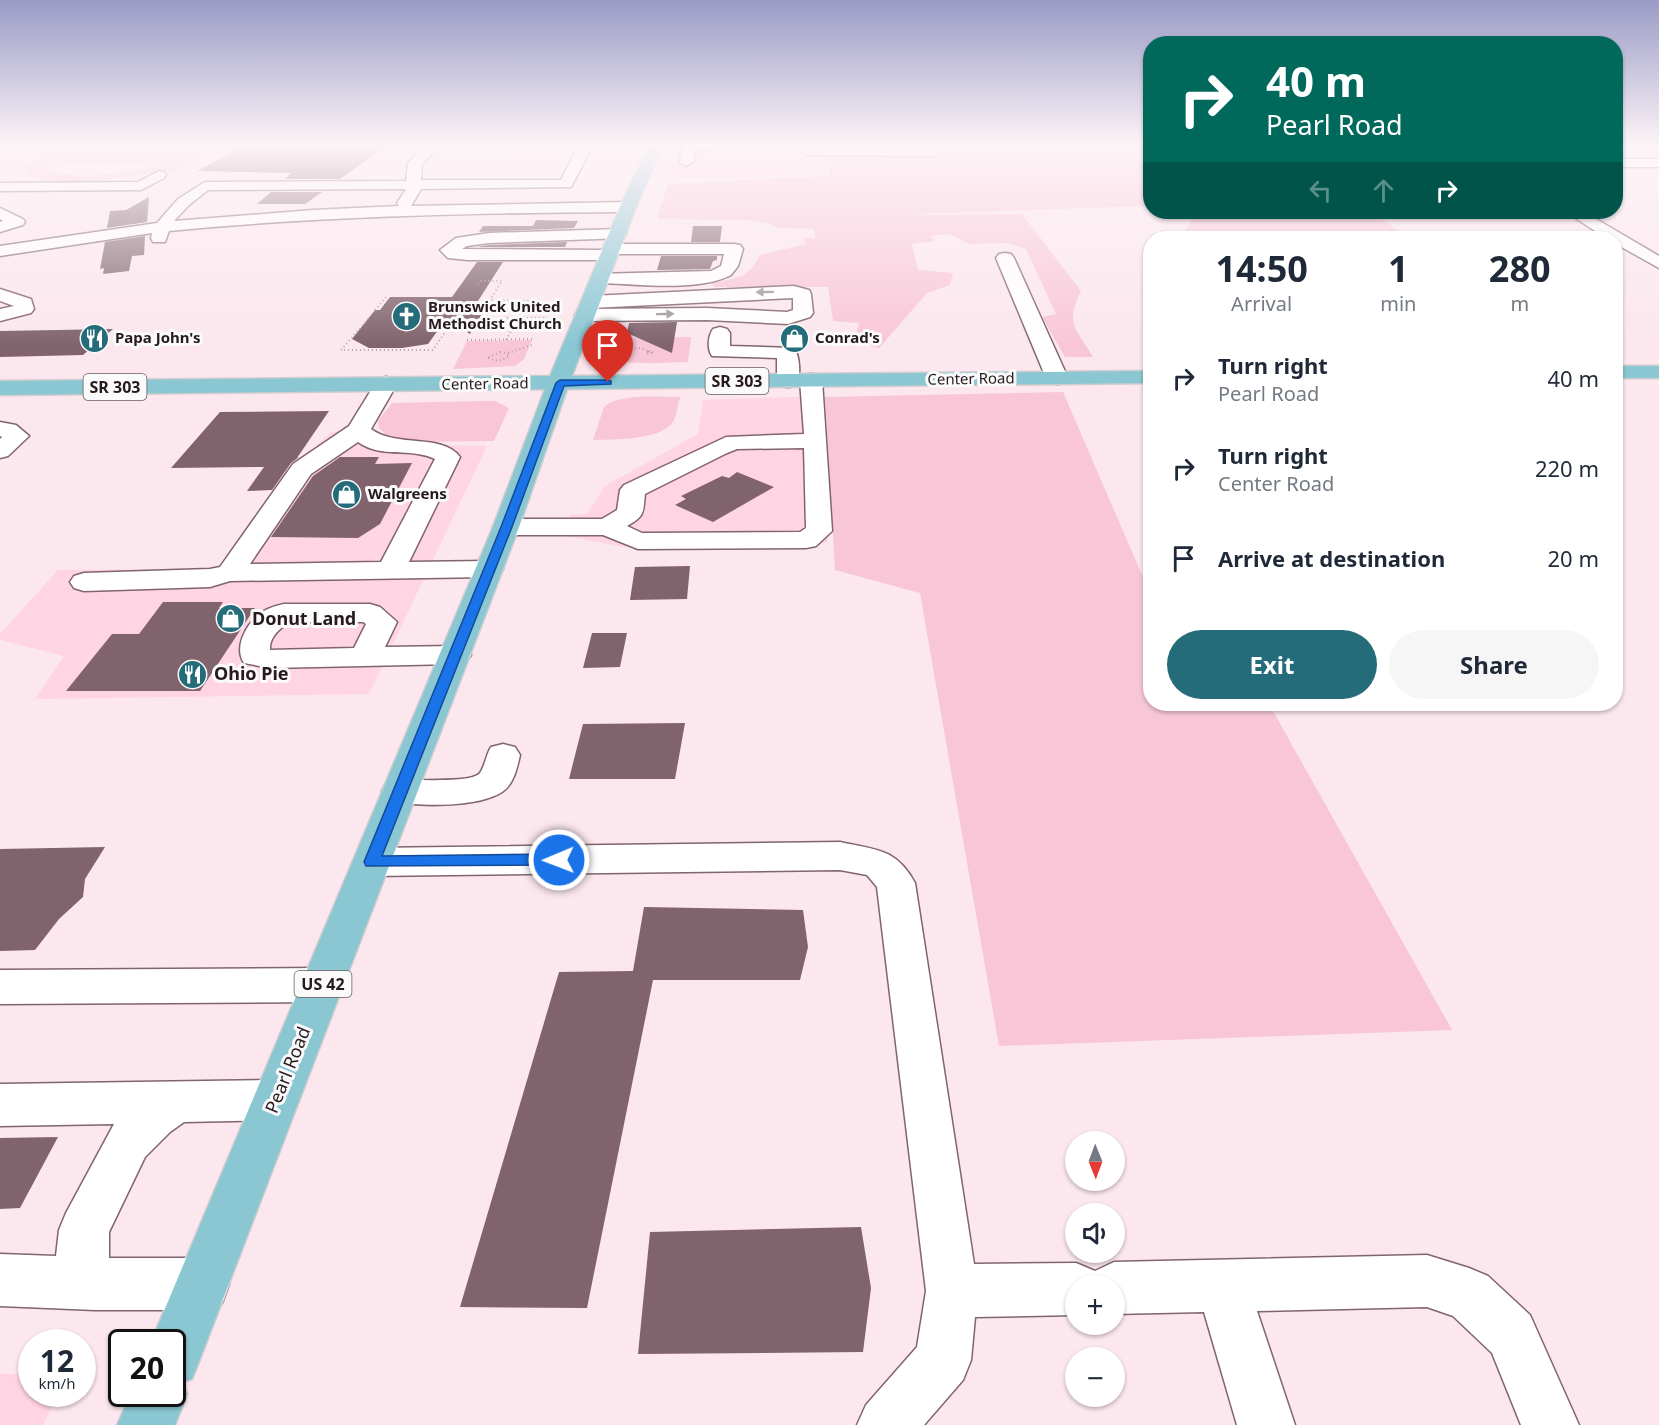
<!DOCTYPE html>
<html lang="en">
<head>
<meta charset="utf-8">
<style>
  :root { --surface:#fff; --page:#f6f6f7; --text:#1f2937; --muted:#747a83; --accent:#256c7a }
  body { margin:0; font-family:"Noto Sans",sans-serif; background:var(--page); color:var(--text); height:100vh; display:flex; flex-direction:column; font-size:22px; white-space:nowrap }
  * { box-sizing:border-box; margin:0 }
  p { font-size:20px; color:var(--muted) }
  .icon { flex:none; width:33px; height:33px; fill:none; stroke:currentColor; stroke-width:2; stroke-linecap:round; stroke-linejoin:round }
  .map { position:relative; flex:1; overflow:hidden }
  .side { position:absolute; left:1143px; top:231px; width:480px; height:480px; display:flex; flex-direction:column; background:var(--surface); border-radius:24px; box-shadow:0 2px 4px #0004 }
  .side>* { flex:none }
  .top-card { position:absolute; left:1143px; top:36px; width:480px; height:183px; border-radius:24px; box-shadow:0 2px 4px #0004; background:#00695c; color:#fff; overflow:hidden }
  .needle { width:39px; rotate:179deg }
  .tools { position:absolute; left:1065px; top:1131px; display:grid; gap:12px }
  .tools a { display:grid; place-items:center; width:60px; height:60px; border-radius:50%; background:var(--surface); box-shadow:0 2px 4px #0004; font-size:30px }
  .speed { position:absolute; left:18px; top:1329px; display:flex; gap:12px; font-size:30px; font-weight:700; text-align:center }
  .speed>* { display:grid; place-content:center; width:78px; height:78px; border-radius:50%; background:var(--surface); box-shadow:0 2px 4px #0004; line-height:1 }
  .speed small { font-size:15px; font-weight:400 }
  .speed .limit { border:3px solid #111; border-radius:9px; background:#fff; color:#111 }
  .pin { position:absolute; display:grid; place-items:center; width:51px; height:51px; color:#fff; margin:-62px -26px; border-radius:50% 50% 50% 0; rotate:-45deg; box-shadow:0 0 6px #0007 }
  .pin .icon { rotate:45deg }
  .me { position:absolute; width:66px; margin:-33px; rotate:269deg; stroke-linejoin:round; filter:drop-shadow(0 0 4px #0008) }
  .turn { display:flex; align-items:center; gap:21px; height:126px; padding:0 24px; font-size:27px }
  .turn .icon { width:78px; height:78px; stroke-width:2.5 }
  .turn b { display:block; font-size:42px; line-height:51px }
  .lanes { display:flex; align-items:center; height:57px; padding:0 24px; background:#0003; justify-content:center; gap:30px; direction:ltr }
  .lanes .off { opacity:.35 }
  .eta { display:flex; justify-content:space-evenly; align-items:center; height:102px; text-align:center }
  .eta b { font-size:36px; font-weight:700; line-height:42px }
  .button { display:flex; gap:12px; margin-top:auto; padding:12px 24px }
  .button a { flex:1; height:69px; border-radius:36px; background:var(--accent); color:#fff; font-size:24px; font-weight:700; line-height:69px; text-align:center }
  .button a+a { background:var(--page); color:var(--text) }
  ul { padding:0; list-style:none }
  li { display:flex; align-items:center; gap:18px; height:90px; padding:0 24px }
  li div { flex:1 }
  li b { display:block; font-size:22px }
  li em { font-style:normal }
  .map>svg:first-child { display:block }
  .built { fill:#ffd4e3 }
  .green { fill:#f8c6d7; fill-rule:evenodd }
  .building { fill:#80636d }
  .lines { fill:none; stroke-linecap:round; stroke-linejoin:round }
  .minor-casing { stroke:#81646e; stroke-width:3 }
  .major-casing { stroke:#cfcdce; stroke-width:3 }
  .path { stroke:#b3a1a7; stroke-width:2; stroke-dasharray:1 3; stroke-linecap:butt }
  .minor { fill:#fff; fill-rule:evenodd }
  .major { fill:#8ac7d3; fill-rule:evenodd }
  .oneway { fill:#9d989a }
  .route { fill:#1a73e8; stroke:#114b97; stroke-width:1.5 }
  .labels { text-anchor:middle; stroke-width:6; stroke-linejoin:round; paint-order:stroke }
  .far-poi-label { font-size:15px; font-weight:bold; fill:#261a1e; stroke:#fafafa; text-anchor:start }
  .far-street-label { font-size:15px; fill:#261a1e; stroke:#fafafa }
  .shield { fill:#fafafa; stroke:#665d60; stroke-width:1.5 }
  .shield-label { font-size:16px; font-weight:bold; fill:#261a1e }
  .poi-label { font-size:18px; font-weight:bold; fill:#261a1e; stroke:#fafafa; text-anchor:start }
  .street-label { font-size:18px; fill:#261a1e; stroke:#fafafa }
</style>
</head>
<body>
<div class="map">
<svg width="1659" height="1425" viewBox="0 0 1659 1425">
  <rect width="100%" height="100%" fill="#fbe7ed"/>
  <!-- built -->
  <path class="built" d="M 677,145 L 938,145 L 941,155 L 830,154 L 825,175 L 666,179 Z
    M 819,396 L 829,534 L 827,542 L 811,546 L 625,547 L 566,536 L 570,515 L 587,514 L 605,486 L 698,434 L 703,400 Z
    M 373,429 L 396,444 L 487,446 L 369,694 L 35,699 L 64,656 L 0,640 L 0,634 L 58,570 L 218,569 L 300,461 L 331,432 Z
    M 0,1374 L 31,1374 L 32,1394 L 59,1394 L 43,1425 L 0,1425 Z"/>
  <!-- green -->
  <path class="green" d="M 63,145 L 80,146 L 217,145 L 170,175 L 151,174 L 76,183 L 43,180 L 26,174 L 25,168 L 28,165 ZM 163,164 C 143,171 59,185 47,165 Z
    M 940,145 L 1150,145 L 1150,206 L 886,215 L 1022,214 L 1081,291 C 1065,324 1075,327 1093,357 L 1065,357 L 1042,317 L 1056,314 L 1026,249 L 1007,243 L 969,244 L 950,234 L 930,236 L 935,241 L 912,244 L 918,270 L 953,273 L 950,285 L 927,293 L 879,348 L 854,341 L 859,323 L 833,321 L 828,287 L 715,287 L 711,283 C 735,278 748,280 760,255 L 806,244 L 803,238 L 815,238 L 814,229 L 778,228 L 771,224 L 746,220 L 657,219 L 668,184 L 828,176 L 831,156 L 947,157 Z
    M 1208,212 L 1372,212 L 1409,238 L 1181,238 L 1196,213 Z
    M 691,337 L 688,362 C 672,362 619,367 611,356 L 616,338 Z
    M 532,340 L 524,359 L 515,366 L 453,369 L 467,341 Z
    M 1063,392 L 1142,575 L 1150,577 L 1150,704 L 1269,704 L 1452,1030 L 999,1046 L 920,593 L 835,570 L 825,397 Z
    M 680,397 C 678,404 677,413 674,420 C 664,441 613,439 593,440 L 604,407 C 619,393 660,397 680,397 Z
    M 484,401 L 495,401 L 509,408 L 494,441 L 403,442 L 387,436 L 379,428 L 378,421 L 392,403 Z"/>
  <!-- building -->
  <path class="building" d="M 246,145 L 387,145 L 340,179 L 285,179 L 291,173 L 197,171 Z
    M 271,192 L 322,192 L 305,204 L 257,204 Z
    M 149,197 L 147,222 L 107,228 L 110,211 L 126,210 Z
    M 536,220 L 578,221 L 574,228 L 479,232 L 483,226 L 533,226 Z
    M 693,226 L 722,226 L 720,242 L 691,242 Z
    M 145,236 L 144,255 L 132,256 L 129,271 L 103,274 L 104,268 L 100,269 L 105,242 Z
    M 567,242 L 565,247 L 477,247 L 489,245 Z
    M 661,256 L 717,256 L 717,260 L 713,261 L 710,269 L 657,270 Z
    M 477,262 L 503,262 L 476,304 L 490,304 L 470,334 L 447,318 L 428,344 L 402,348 L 369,348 L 352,339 L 375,310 L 380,310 L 390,297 L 452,297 Z
    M 677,322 L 672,353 L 627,333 L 629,323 Z
    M 113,329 L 83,355 L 0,357 L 0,331 Z
    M 329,411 L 297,458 L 299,457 L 291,463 L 272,490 L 247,491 L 264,467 L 171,468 L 220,412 Z
    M 340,457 L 379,457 L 375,464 L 412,463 L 380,524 L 358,538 L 271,537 L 313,476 Z
    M 737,472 L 774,487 L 713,522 L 675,505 L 686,499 L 681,496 L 722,476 L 729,478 Z
    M 690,566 L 687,599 L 630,600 L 635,567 Z
    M 163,602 L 223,602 L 219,608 L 255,608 L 200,691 L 66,691 L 112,634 L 139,634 Z
    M 592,633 L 627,633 L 620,667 L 583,668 Z
    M 685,723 L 675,779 L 569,779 L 583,724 Z
    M 105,847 L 85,879 L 83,897 L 59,919 L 35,950 L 0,951 L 0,849 Z
    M 644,907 L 803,910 L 808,947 L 800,980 L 653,980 L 587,1308 L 460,1307 L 559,972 L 633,971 Z
    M 58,1137 L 20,1208 L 0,1209 L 0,1138 Z
    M 861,1227 L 871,1288 L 863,1352 L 638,1354 L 650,1232 Z"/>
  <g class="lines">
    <defs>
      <path id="minor" d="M 426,145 L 441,145 L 422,164 L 421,180 L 561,180 L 579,145 L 593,145 L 571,187 L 421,189 L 411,206 L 628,202 L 636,207 L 628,212 C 475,213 322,216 169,231 L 165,242 L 153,242 L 151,238 L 152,233 L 0,256 L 0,246 L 157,223 L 178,199 L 205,182 L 406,181 L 408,163 ZM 406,189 L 397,203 L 399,206 L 313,210 L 174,221 L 189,205 L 208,190 Z
        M 683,145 L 721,145 L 714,149 L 696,149 L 693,162 L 686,166 L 679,162 Z
        M 802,145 L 925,148 L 924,145 L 938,145 L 941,152 L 934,156 L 809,155 L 804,154 Z
        M 1616,159 L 1659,159 L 1659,167 L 1616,167 Z
        M 159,171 L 164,172 L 166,175 L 164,178 L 141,190 L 0,191 L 0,183 L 138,182 Z
        M 0,208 L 23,219 L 25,222 L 23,225 L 0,232 L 0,222 L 3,221 L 0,219 Z
        M 1566,212 L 1584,212 L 1659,256 L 1659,268 L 1616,244 L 1616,238 L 1606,238 Z
        M 618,229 L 624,230 L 626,234 L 624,238 L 489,243 L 467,246 L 462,249 L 604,250 L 606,245 L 612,244 L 734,244 L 740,245 L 743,249 L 738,266 L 731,275 C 699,292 638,284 601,283 L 595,282 L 592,278 L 595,274 L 711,271 L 721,266 L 724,254 L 618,254 L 616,259 L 610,260 L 468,260 L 448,258 L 440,250 L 456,238 L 489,233 Z
        M 1005,253 L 1011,254 L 1014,258 L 1068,378 L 1065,383 L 1057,384 L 1049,383 L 1046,378 L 996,258 L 999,254 Z
        M 794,286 L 809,290 L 811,294 L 813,313 L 810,317 L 788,324 L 707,320 L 585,321 L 578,319 L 575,315 L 578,311 L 585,309 L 707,308 L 787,312 L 793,310 L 793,298 L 591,308 L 584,306 L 582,302 L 584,298 L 591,296 Z
        M 0,289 L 31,299 L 34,309 L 31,313 L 0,321 L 0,309 L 14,306 L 0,301 Z
        M 720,327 L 727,329 L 730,333 L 730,346 L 794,348 C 800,356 801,377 796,386 L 788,387 L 780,386 L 777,381 L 777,358 L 712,356 C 707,349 708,336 713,329 Z
        M 811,374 L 819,375 L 822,380 L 832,531 L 816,546 L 806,548 L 638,549 L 603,535 L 506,535 L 497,533 L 493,527 L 497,521 L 506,519 L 602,519 L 617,510 L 620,490 L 624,485 L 726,437 L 804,434 L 800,380 L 803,375 ZM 804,448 L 806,528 L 800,532 L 642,533 L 627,526 C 645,516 643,513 645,494 L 727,453 L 737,449 Z
        M 386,377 L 394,379 L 397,384 L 371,429 C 396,448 443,433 460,457 L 409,562 L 489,561 L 499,563 L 503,569 L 499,575 L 489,577 L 230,581 L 210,587 L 84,591 L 74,588 L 70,582 L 74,576 L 84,573 L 210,569 L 220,567 L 293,464 L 349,426 L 378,379 ZM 358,442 C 381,459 411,447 435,459 L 381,562 L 250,564 L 311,474 Z
        M 0,422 L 16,425 L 29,436 L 8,456 L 0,458 L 0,439 L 2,437 L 0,436 Z
        M 284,604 L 370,604 L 380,607 L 397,622 L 385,647 L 455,646 L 466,648 L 471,655 L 466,662 L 455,664 L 270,668 L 244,663 C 234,648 245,627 257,616 C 264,609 275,606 284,604 ZM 290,622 L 363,622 L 366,624 L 354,648 L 270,650 C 269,637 280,628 290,622 Z
        M 503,744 L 515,747 L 520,755 C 517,768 514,784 502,792 C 477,808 415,807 387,800 L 382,791 L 387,782 C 407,777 469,785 480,773 C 485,766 486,755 491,747 Z
        M 840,842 C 876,850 896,848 915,883 L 974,1264 L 1076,1263 L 1095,1271 L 1114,1262 L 1427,1255 L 1469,1268 L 1488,1276 L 1530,1315 L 1579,1425 L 1521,1425 L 1492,1353 L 1453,1316 L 1427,1307 L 1257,1311 L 1295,1425 L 1237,1425 L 1204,1312 L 1114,1314 L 1114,1286 L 1076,1286 L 1076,1315 L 975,1317 L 971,1360 L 963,1380 L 924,1425 L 857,1425 L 866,1405 L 917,1347 L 926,1291 L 877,887 L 867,875 L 840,870 L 372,876 L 359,872 L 353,862 L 359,852 L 372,848 Z
        M 323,968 L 338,973 L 344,985 L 338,997 L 323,1002 L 0,1004 L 0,970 Z
        M 276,1080 L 292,1086 L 299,1100 L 292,1114 L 276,1120 L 184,1122 L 170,1132 L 145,1157 L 109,1232 L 109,1258 L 203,1258 L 222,1265 L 229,1284 L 222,1303 L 203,1310 L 95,1310 L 0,1306 L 0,1254 L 56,1256 L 59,1230 L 66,1213 L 114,1124 L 0,1126 L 0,1084 Z"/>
      <path id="major" d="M 649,145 L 663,145 L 636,207 L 572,376 L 1150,371 L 1150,383 L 567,389 L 519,527 L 200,1359 L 192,1379 L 182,1382 L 187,1394 L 175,1425 L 117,1425 L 131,1394 L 172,1394 L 172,1342 L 151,1342 L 493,527 L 545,389 L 0,395 L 0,381 L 550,376 L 620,207 Z
        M 1616,366 L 1659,366 L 1659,378 L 1616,378 Z"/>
    </defs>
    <!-- minor casing -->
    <use href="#minor" class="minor-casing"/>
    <!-- major casing -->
    <use href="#major" class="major-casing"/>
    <!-- path -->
    <path class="path" d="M 478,284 L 480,281 L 502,281 L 490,300
      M 476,304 L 490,300 L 528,301 L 506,340
      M 375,310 L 386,297
      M 507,318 L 545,318
      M 368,319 L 341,350 L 433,350 L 454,319 L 448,319
      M 453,321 L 516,322
      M 467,340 L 535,339
      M 611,349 L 640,348 L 648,351
      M 649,351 L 652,351 L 654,353 L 646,353 Z
      M 500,352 L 506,353 L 509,357 L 498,361 L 487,358 Z
      M 508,353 L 532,345"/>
    <!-- minor -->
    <use href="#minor" class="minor"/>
    <!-- major -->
    <use href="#major" class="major"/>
  </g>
  <!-- one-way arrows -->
  <defs><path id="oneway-solid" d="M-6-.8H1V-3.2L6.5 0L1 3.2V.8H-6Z" transform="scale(1.5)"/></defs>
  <g class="oneway">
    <use href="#oneway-solid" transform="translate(765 292) rotate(179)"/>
    <use href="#oneway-solid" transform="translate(665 314) rotate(-1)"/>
  </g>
  <!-- sky -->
  <linearGradient id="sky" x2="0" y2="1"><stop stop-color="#9a9bc6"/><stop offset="0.42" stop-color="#fdf4f7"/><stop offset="1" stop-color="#fdf4f7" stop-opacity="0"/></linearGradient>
  <rect width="1659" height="345" fill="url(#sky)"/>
  <!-- route -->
  <path class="route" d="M 608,380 L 611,381 L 611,384 L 564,386 L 512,527 L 382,856 L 559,854 L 565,855 L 567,860 L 565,864 L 559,865 L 366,866 L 364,862 L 501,527 L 556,383 L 560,380 Z"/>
  <!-- icons -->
  <defs>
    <symbol id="church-disc" viewBox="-11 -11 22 22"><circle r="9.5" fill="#256c7a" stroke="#fafafa"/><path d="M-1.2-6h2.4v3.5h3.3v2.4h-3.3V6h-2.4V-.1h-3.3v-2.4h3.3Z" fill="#fff"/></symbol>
    <symbol id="restaurant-disc" viewBox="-11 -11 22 22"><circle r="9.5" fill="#256c7a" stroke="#fafafa"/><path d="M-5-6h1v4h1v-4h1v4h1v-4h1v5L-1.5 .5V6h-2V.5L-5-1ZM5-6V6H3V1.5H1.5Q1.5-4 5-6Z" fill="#fff"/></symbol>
    <symbol id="shop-disc" viewBox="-11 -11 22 22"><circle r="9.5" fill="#256c7a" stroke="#fafafa"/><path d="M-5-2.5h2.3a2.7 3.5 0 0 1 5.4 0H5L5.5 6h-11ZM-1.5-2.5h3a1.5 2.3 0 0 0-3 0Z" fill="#fff"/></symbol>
  </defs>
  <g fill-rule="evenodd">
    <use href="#church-disc" x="390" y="300" width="33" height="33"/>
    <use href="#restaurant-disc" x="78" y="322" width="33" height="33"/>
    <use href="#shop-disc" x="778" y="322" width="33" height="33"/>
    <use href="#shop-disc" x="330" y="478" width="33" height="33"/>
    <use href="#shop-disc" x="214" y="602" width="33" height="33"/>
    <use href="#restaurant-disc" x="176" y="658" width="33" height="33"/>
  </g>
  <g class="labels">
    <!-- far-poi labels -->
    <g class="far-poi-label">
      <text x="428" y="312">Brunswick United<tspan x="428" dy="17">Methodist Church</tspan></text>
      <text x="115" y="343">Papa John's</text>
      <text x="815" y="343">Conrad's</text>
      <text x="368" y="499">Walgreens</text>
    </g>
    <!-- far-street labels -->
    <g class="far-street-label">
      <text transform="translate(971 379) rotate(-1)" y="5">Center Road</text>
      <text transform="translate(485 384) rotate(-1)" y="5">Center Road</text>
    </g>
    <!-- shield labels -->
    <g class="shield">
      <rect x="705.5" y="368" width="63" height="26" rx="4.5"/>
      <rect x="83.5" y="374" width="63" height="26" rx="4.5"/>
      <rect x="294.5" y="971" width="57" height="26" rx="4.5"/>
    </g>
    <g class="shield-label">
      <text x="737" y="387">SR 303</text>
      <text x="115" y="393">SR 303</text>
      <text x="323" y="990">US 42</text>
    </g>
    <!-- poi labels -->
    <g class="poi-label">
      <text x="252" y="625">Donut Land</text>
      <text x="214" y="680">Ohio Pie</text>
    </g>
    <!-- street labels -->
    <g class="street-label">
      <text transform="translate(288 1070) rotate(-68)" y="6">Pearl Road</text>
    </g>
  </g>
</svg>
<div class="tools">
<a><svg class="needle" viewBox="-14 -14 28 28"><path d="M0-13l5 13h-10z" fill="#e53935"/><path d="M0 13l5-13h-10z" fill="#747a83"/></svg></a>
<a><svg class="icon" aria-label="sound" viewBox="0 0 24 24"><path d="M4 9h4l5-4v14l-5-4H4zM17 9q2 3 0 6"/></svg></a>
<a>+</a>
<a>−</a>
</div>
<div class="speed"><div>12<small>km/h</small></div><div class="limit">20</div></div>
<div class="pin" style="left:608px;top:382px;background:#d93025"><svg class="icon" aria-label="arrive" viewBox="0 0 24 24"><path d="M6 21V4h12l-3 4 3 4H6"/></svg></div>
<svg class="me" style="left:559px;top:860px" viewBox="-20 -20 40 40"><circle r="17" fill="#1a73e8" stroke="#fff" stroke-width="3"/><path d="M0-11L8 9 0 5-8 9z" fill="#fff"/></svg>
<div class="top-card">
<div class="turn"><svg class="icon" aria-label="right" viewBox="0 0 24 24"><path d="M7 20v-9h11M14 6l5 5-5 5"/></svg><div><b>40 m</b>Pearl Road</div></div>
<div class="lanes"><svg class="icon off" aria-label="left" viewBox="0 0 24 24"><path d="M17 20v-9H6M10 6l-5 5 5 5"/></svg><svg class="icon off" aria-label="ahead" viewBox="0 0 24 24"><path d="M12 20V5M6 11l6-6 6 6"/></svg><svg class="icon" aria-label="right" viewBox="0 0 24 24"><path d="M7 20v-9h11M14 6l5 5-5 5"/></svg></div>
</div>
<section class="side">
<div class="eta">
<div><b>14:50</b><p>Arrival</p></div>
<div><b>1</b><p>min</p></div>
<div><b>280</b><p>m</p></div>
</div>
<ul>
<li><svg class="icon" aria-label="right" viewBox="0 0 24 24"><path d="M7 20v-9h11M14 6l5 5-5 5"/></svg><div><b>Turn right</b><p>Pearl Road</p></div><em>40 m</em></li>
<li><svg class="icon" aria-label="right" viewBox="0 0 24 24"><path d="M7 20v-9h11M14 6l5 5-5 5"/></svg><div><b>Turn right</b><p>Center Road</p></div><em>220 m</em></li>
<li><svg class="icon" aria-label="arrive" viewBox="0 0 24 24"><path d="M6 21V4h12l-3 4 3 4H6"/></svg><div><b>Arrive at destination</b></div><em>20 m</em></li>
</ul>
<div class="button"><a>Exit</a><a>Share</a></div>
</section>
</div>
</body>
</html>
